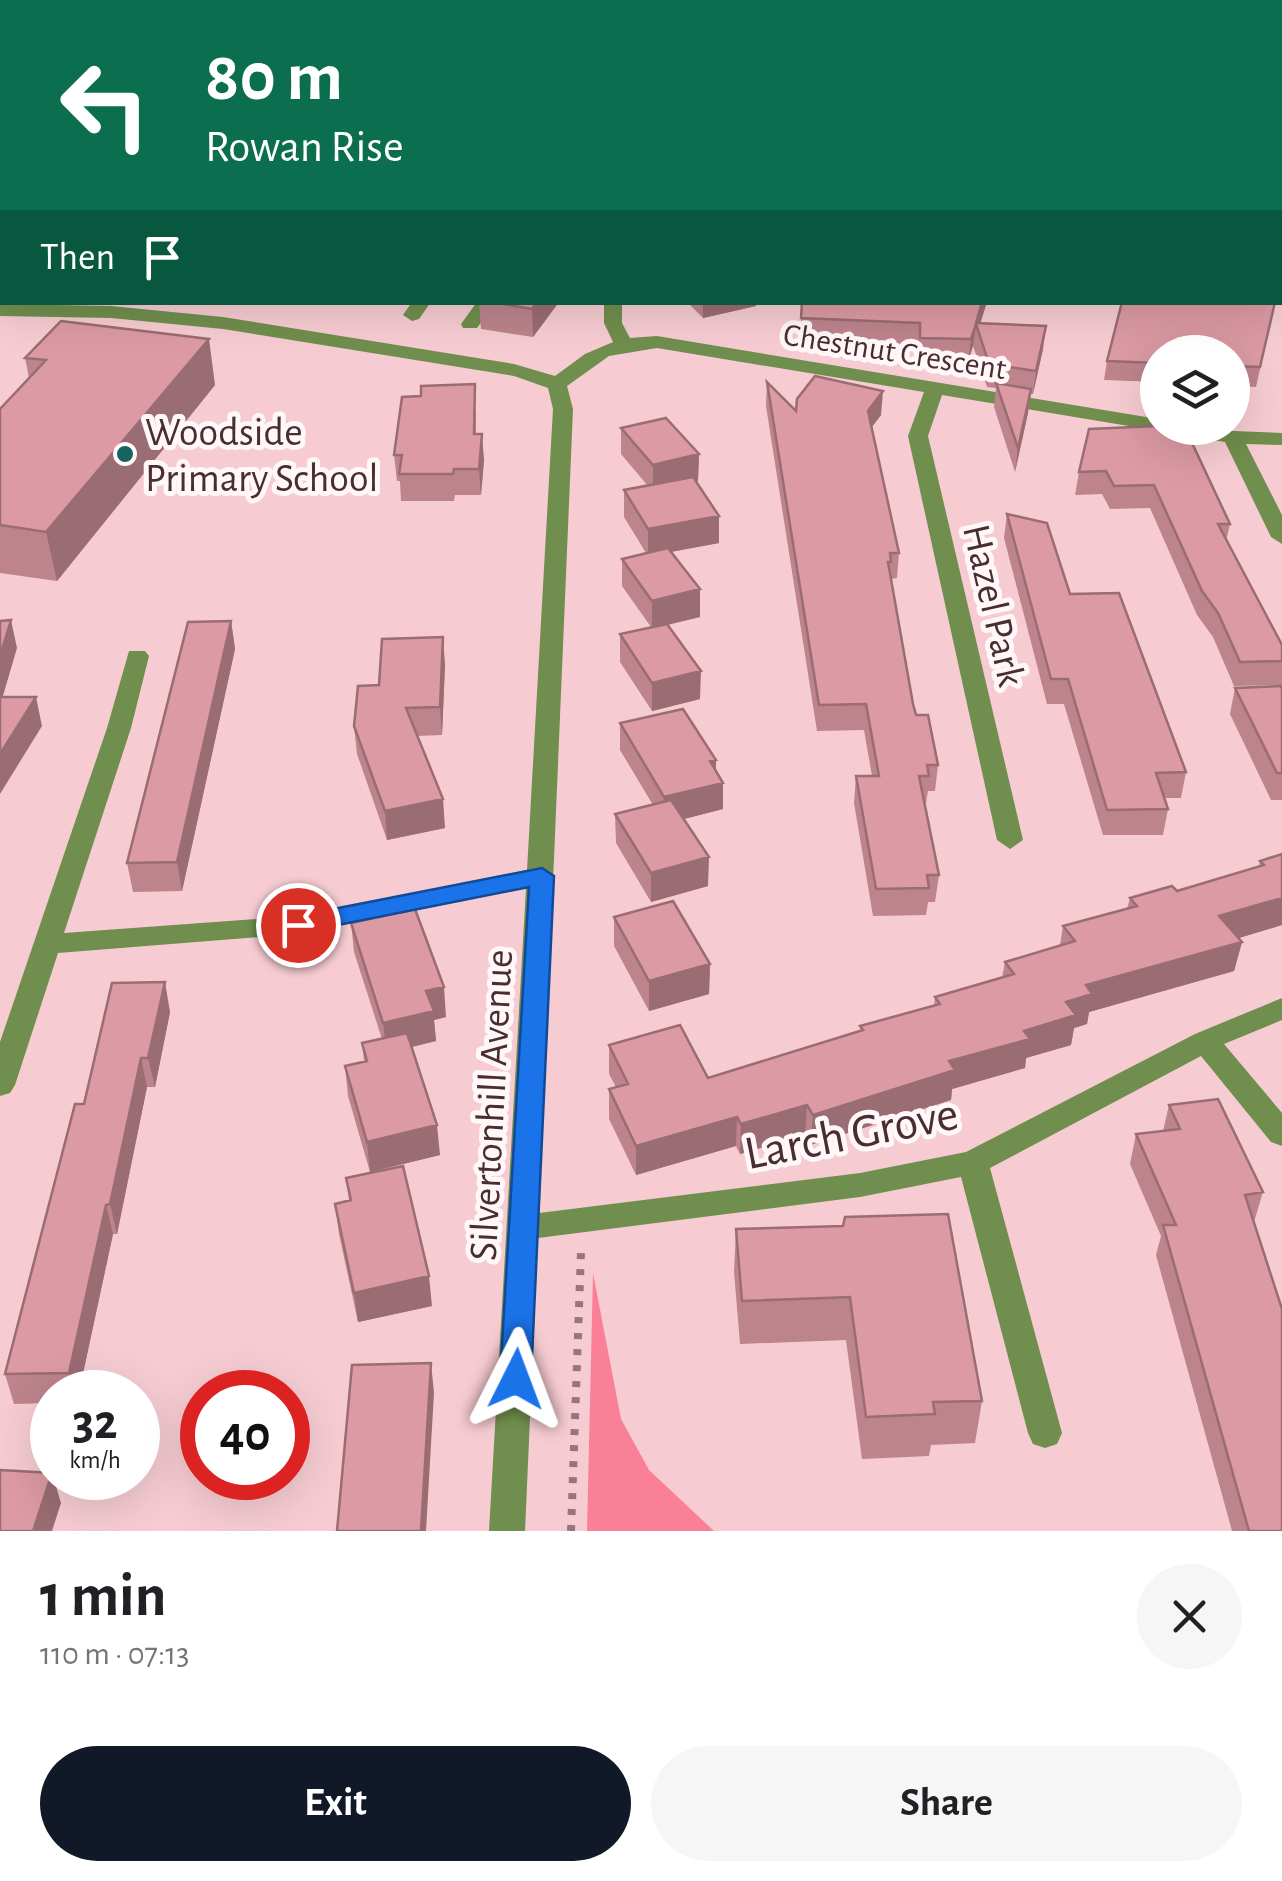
<!DOCTYPE html>
<html lang="en">
<head>
<meta charset="utf-8">
<style>
  :root { --surface:#fff; --page:#f6f6f6; --text:#202124; --muted:#757577; --accent:#111827 }
  body { margin:0; font-family:"Alegreya Sans",sans-serif; background:var(--page); color:var(--text); height:100vh; display:flex; flex-direction:column; font-size:38px; white-space:nowrap }
  * { box-sizing:border-box; margin:0 }
  p { font-size:32px; color:var(--muted) }
  .icon { flex:none; width:55px; height:55px; fill:none; stroke:currentColor; stroke-width:2; stroke-linecap:round; stroke-linejoin:round }
  .map { position:relative; height:1531px; overflow:hidden }
  .sheet { display:flex; flex-direction:column; background:var(--surface); flex:1 }
  .sheet>* { flex:none }
  .hud { position:absolute; left:0px; top:0px; width:1282px; height:305px; box-shadow:0 10px 40px #0002; background:#0b6e4f; color:#fff; overflow:hidden }
  .tools { position:absolute; left:1140px; top:335px; display:grid; gap:20px }
  .tools a { display:grid; place-items:center; width:110px; height:110px; border-radius:50%; background:var(--surface); box-shadow:0 10px 40px #0002; font-size:50px }
  .speed { position:absolute; left:30px; top:1370px; display:flex; gap:20px; font-size:50px; font-weight:700; text-align:center }
  .speed>* { display:grid; place-content:center; width:130px; height:130px; border-radius:50%; background:var(--surface); box-shadow:0 10px 40px #0002; line-height:1 }
  .speed small { font-size:25px; font-weight:400 }
  .speed .limit { border:15px solid #d22; background:#fff; color:#111 }
  .pin { position:absolute; display:grid; place-items:center; width:85px; height:85px; color:#fff; margin:-42px; border:5px solid #fff; border-radius:50%; box-shadow:0 2px 10px #0007 }
  .me { position:absolute; width:110px; margin:-55px; rotate:3deg; stroke-linejoin:round; filter:drop-shadow(0 0 8px #0008) }
  .turn { display:flex; align-items:center; gap:35px; height:210px; padding:0 40px; font-size:45px }
  .turn .icon { width:130px; height:130px; stroke-width:2.5 }
  .turn b { display:block; font-size:70px; line-height:85px }
  .then { display:flex; align-items:center; height:95px; padding:0 40px; background:#0003; gap:20px; font-size:38px }
  .round { display:grid; place-items:center; flex:none; width:105px; height:105px; border-radius:52px; background:var(--page) }
  .summary { display:flex; align-items:center; justify-content:space-between; height:170px; padding:0 40px }
  h1 { font-size:60px; font-weight:600; line-height:75px }
  .button { display:flex; gap:20px; margin-top:auto; padding:20px 40px }
  .button a { flex:1; height:115px; border-radius:60px; background:var(--accent); color:#fff; font-size:40px; font-weight:600; line-height:115px; text-align:center }
  .button a+a { background:var(--page); color:var(--text) }
  .map>svg:first-child { display:block }
  .green { fill:#f98097 }
  .lines { fill:none; stroke-linecap:round; stroke-linejoin:round }
  .path { stroke:#97757b; stroke-width:8; stroke-dasharray:6 10; stroke-linecap:butt }
  .minor { fill:#708e4d; fill-rule:evenodd }
  .wall { fill:#bd848d }
  .shaded-wall { fill:#9a6c73 }
  .building { fill:#dc9aa4; stroke:#9a6c73; stroke-width:2.5 }
  .route { fill:#1a73e8; stroke:#114b97; stroke-width:2.5 }
  .poi-dot { fill:#16645f; stroke:#fff7f8; stroke-width:4 }
  .labels { text-anchor:middle; stroke-width:10; stroke-linejoin:round; paint-order:stroke }
  .far-street-label { font-size:32px; fill:#482d32; stroke:#fff7f8 }
  .poi-label { font-size:40px; fill:#482d32; stroke:#fff7f8; text-anchor:start }
  .street-label { font-size:40px; fill:#482d32; stroke:#fff7f8 }
  .near-street-label { font-size:48px; fill:#482d32; stroke:#fff7f8 }
</style>
</head>
<body>
<div class="map">
<svg width="1282" height="1531" viewBox="0 0 1282 1531">
  <rect width="100%" height="100%" fill="#f6ccd2"/>
  <!-- green -->
  <path class="green" d="M 593,1273 L 621,1419 L 649,1470 L 714,1531 L 587,1531 Z"/>
  <g class="lines">
    <!-- path -->
    <path class="path" d="M 571,1531 L 581,1252"/>
    <!-- minor -->
    <path class="minor" d="M 1039,0 L 1053,0 L 1053,2 L 1039,2 Z
      M 1257,0 L 1273,0 L 1274,2 L 1259,2 Z
      M 0,273 L 2,273 L 2,283 L 0,283 Z
      M 412,302 L 431,302 L 419,319 L 412,321 L 403,315 Z
      M 477,302 L 496,302 L 477,328 L 463,328 L 461,324 Z
      M 604,302 L 622,302 L 622,323 L 630,338 L 657,336 L 1158,419 L 1158,428 L 1282,433 L 1282,445 L 1246,444 L 1282,515 L 1282,544 L 1271,537 L 1225,442 L 942,395 L 928,436 L 1023,840 L 1010,849 L 997,840 L 908,436 L 924,392 L 657,348 L 609,356 L 567,386 L 573,409 L 539,1213 L 860,1173 L 966,1152 L 1195,1034 L 1282,998 L 1282,1020 L 1224,1044 L 1282,1113 L 1282,1146 L 1271,1142 L 1201,1056 L 990,1168 L 1062,1433 L 1057,1444 L 1045,1448 L 1033,1444 L 1028,1433 L 961,1177 L 860,1197 L 538,1238 L 525,1531 L 489,1531 L 526,888 L 298,934 L 58,953 L 15,1085 L 10,1093 L 0,1096 L 0,1042 L 107,728 L 129,651 L 145,651 L 149,656 L 131,728 L 64,933 L 298,916 L 527,870 L 553,409 L 548,388 L 514,376 L 223,329 L 111,318 L 0,316 L 0,304 L 111,306 L 223,317 L 514,364 L 555,376 L 585,354 L 613,342 L 604,323 Z"/>
  </g>
  <!-- wall -->
  <path class="wall" d="M 0,0 L 2,2 L 2,253 L 0,253 Z
    M 479,302 L 559,302 L 533,337 L 481,329 Z
    M 687,302 L 756,302 L 756,306 L 703,318 Z
    M 802,302 L 980,323 L 1043,349 L 1033,394 L 1031,394 L 1028,413 L 1015,472 L 994,407 L 996,388 L 987,387 L 973,346 L 968,362 L 918,360 L 917,345 L 800,341 Z
    M 1275,302 L 1256,387 L 1232,386 L 1232,352 L 1158,352 L 1158,382 L 1104,380 L 1107,361 Z
    M 25,358 L 215,385 L 57,581 L 0,573 L 0,409 L 29,378 Z
    M 767,382 L 796,411 L 881,415 L 871,427 L 899,553 L 897,578 L 891,579 L 913,704 L 938,765 L 935,791 L 928,791 L 926,803 L 924,803 L 939,875 L 935,902 L 928,902 L 926,915 L 873,916 L 854,803 L 856,776 L 872,776 L 864,730 L 817,731 L 766,406 Z
    M 476,410 L 476,434 L 484,460 L 481,495 L 455,495 L 454,501 L 401,501 L 400,481 L 397,481 L 394,455 Z
    M 621,428 L 699,454 L 698,481 L 695,481 L 719,516 L 719,543 L 671,552 L 700,617 L 668,625 L 700,699 L 652,711 L 620,662 L 620,634 L 651,627 L 622,586 L 622,559 L 646,553 L 624,517 L 624,490 L 648,486 L 621,454 Z
    M 1089,429 L 1230,524 L 1226,541 L 1282,645 L 1282,685 L 1234,686 L 1213,637 L 1197,615 L 1150,508 L 1110,509 L 1102,494 L 1075,495 L 1079,472 Z
    M 1007,514 L 1070,594 L 1186,772 L 1181,798 L 1164,798 L 1168,809 L 1163,835 L 1103,835 L 1064,704 L 1047,704 L 1004,538 Z
    M 231,621 L 235,649 L 182,891 L 133,892 L 127,863 Z
    M 445,665 L 442,735 L 417,736 L 445,828 L 387,840 L 357,754 L 354,726 L 379,685 Z
    M 1235,688 L 1282,689 L 1282,800 L 1271,800 L 1230,714 Z
    M 620,723 L 716,760 L 716,771 L 723,783 L 723,809 L 684,819 L 708,886 L 651,902 L 616,843 L 615,814 L 653,805 L 620,750 Z
    M 1282,854 L 1282,925 L 1238,938 L 1242,942 L 1234,971 L 1089,1012 L 1087,1024 L 1074,1028 L 1071,1045 L 1026,1058 L 1025,1068 L 952,1089 L 951,1100 L 810,1145 L 805,1135 L 740,1154 L 736,1146 L 636,1175 L 609,1119 L 609,1089 L 616,1087 L 609,1074 L 609,1045 L 708,1078 L 860,1031 L 860,1026 L 934,1006 L 935,997 L 1002,978 L 1005,962 L 1060,945 L 1063,926 L 1127,909 L 1130,898 L 1177,891 L 1259,867 L 1260,861 Z
    M 614,917 L 710,964 L 709,994 L 649,1011 L 614,946 Z
    M 351,923 L 446,1017 L 434,1020 L 436,1041 L 411,1047 L 440,1155 L 370,1172 L 348,1096 L 345,1066 L 364,1061 L 362,1043 L 382,1039 L 354,952 Z
    M 170,1012 L 155,1087 L 147,1087 L 117,1234 L 113,1234 L 79,1392 L 52,1392 L 52,1403 L 14,1404 L 5,1374 L 84,1104 Z
    M 1169,1105 L 1263,1192 L 1254,1222 L 1282,1531 L 1232,1531 L 1156,1255 L 1161,1236 L 1130,1164 L 1136,1134 L 1163,1131 Z
    M 346,1178 L 432,1306 L 358,1322 L 339,1234 L 335,1204 L 349,1201 Z
    M 843,1226 L 982,1401 L 975,1443 L 931,1445 L 929,1456 L 862,1459 L 846,1340 L 740,1344 L 734,1272 L 736,1229 Z"/>
  <!-- shaded-wall -->
  <path class="shaded-wall" d="M 352,0 L 382,0 L 379,2 L 348,2 Z
    M 1282,158 L 1282,180 L 1280,182 L 1280,160 Z
    M 537,302 L 559,302 L 533,337 L 532,309 Z
    M 703,302 L 756,302 L 756,306 L 703,318 Z
    M 982,302 L 987,302 L 978,331 L 976,323 Z
    M 976,324 L 973,346 L 968,362 L 971,339 Z
    M 1046,326 L 1043,349 L 1033,394 L 1036,371 Z
    M 209,339 L 215,385 L 57,581 L 46,532 Z
    M 1031,389 L 1028,413 L 1015,472 L 1018,448 Z
    M 883,391 L 881,415 L 866,435 L 868,411 Z
    M 482,434 L 484,460 L 481,495 L 479,469 Z
    M 699,454 L 698,481 L 653,491 L 653,465 Z
    M 719,516 L 719,543 L 648,556 L 648,529 Z
    M 700,589 L 700,617 L 652,628 L 652,601 Z
    M 11,620 L 17,648 L 0,706 L 0,656 Z
    M 231,621 L 235,649 L 182,891 L 177,862 Z
    M 443,637 L 445,665 L 442,735 L 440,707 Z
    M 701,671 L 700,699 L 652,711 L 652,683 Z
    M 36,697 L 42,726 L 0,794 L 0,754 Z
    M 716,760 L 715,785 L 723,783 L 723,809 L 664,824 L 664,797 L 710,761 Z
    M 443,799 L 445,828 L 387,840 L 385,811 Z
    M 709,857 L 708,886 L 651,902 L 651,873 Z
    M 1282,898 L 1282,925 L 1213,946 L 1219,916 Z
    M 1242,942 L 1234,971 L 1089,1012 L 1087,1024 L 1074,1028 L 1071,1045 L 1026,1058 L 1025,1068 L 952,1089 L 951,1100 L 810,1145 L 813,1115 L 1024,1031 L 1066,1002 L 1086,985 Z
    M 710,964 L 709,994 L 649,1011 L 649,981 Z
    M 165,982 L 170,1012 L 155,1087 L 148,1058 Z
    M 444,987 L 446,1017 L 434,1020 L 436,1041 L 387,1053 L 383,1023 L 426,991 Z
    M 141,1058 L 147,1087 L 117,1234 L 110,1204 Z
    M 807,1105 L 805,1135 L 740,1154 L 741,1124 Z
    M 737,1117 L 736,1146 L 636,1175 L 636,1146 Z
    M 437,1125 L 440,1155 L 370,1172 L 367,1142 Z
    M 106,1205 L 113,1234 L 79,1392 L 74,1392 L 69,1373 Z
    M 429,1276 L 432,1306 L 358,1322 L 354,1293 Z
    M 431,1363 L 434,1393 L 426,1531 L 421,1531 Z
    M 52,1473 L 61,1503 L 52,1531 L 33,1531 Z"/>
  <!-- building -->
  <path class="building" d="M 0,0 L 352,0 L 348,2 L 2,2 L 2,226 L 0,226 Z
    M 482,0 L 1001,0 L 1000,2 L 481,2 Z
    M 1081,0 L 1254,0 L 1258,2 L 1080,2 Z
    M 1280,14 L 1282,15 L 1282,158 L 1280,160 Z
    M 492,302 L 537,302 L 532,309 Z
    M 802,302 L 982,302 L 976,323 L 1046,326 L 1036,371 L 989,364 L 976,324 L 971,339 L 920,338 L 920,323 L 801,318 Z
    M 1122,302 L 1275,302 L 1260,367 L 1232,366 L 1232,352 L 1158,352 L 1158,363 L 1107,361 Z
    M 61,321 L 209,339 L 46,532 L 0,525 L 0,409 L 46,360 L 25,358 Z
    M 815,376 L 883,391 L 868,411 L 899,553 L 890,553 L 891,562 L 888,562 L 913,704 L 916,715 L 928,715 L 938,765 L 927,765 L 929,776 L 919,776 L 939,875 L 927,875 L 929,888 L 876,889 L 856,776 L 879,776 L 866,704 L 819,705 L 767,382 L 796,411 L 797,399 Z
    M 996,383 L 1031,389 L 1018,448 Z
    M 475,384 L 474,434 L 482,434 L 479,469 L 454,469 L 453,474 L 399,474 L 402,455 L 394,455 L 402,397 L 421,396 L 421,386 Z
    M 666,418 L 699,454 L 653,465 L 621,428 Z
    M 1158,426 L 1185,428 L 1230,524 L 1218,524 L 1282,645 L 1282,661 L 1240,662 L 1218,613 L 1202,591 L 1154,485 L 1114,486 L 1106,471 L 1079,472 L 1089,429 Z
    M 693,477 L 719,516 L 648,529 L 624,490 Z
    M 1007,514 L 1047,523 L 1070,594 L 1119,593 L 1186,772 L 1156,773 L 1168,809 L 1107,810 L 1068,679 L 1051,679 Z
    M 668,548 L 700,589 L 652,601 L 622,559 Z
    M 11,620 L 0,656 L 0,621 Z
    M 231,621 L 177,862 L 127,863 L 188,622 Z
    M 667,624 L 701,671 L 652,683 L 620,634 Z
    M 443,637 L 440,707 L 406,708 L 443,799 L 385,811 L 354,726 L 358,686 L 379,685 L 382,639 Z
    M 1281,686 L 1282,689 L 1282,773 L 1277,773 L 1235,688 Z
    M 0,697 L 36,697 L 0,754 Z
    M 683,709 L 716,760 L 710,761 L 723,783 L 664,797 L 620,723 Z
    M 671,800 L 709,857 L 651,873 L 615,814 Z
    M 1282,854 L 1282,898 L 1219,916 L 1242,942 L 1086,985 L 1092,994 L 1066,1002 L 1076,1015 L 1024,1031 L 1030,1039 L 949,1061 L 955,1070 L 813,1115 L 807,1105 L 741,1124 L 737,1117 L 636,1146 L 609,1089 L 628,1084 L 609,1045 L 680,1025 L 708,1078 L 863,1030 L 860,1026 L 940,1004 L 935,997 L 1014,974 L 1005,962 L 1075,941 L 1063,926 L 1137,906 L 1130,898 L 1172,886 L 1177,891 L 1264,865 L 1260,861 Z
    M 673,901 L 710,964 L 649,981 L 614,917 Z
    M 415,909 L 444,987 L 426,991 L 434,1011 L 383,1023 L 351,923 Z
    M 165,982 L 148,1058 L 141,1058 L 110,1204 L 106,1205 L 69,1373 L 5,1374 L 75,1104 L 84,1104 L 112,983 Z
    M 407,1033 L 437,1125 L 367,1142 L 345,1066 L 367,1061 L 362,1043 Z
    M 1218,1099 L 1263,1192 L 1245,1195 L 1282,1309 L 1282,1531 L 1249,1531 L 1163,1225 L 1176,1225 L 1136,1134 L 1180,1129 L 1169,1105 Z
    M 403,1166 L 429,1276 L 354,1293 L 335,1204 L 351,1200 L 346,1178 Z
    M 948,1214 L 982,1401 L 933,1402 L 935,1414 L 866,1417 L 850,1297 L 742,1301 L 736,1229 L 843,1226 L 845,1217 Z
    M 431,1363 L 421,1531 L 337,1531 L 352,1365 Z
    M 0,1470 L 52,1473 L 33,1531 L 0,1531 Z"/>
  <!-- route -->
  <path class="route" d="M 542,868 L 554,876 L 531,1379 L 527,1388 L 516,1392 L 505,1388 L 500,1379 L 529,887 L 298,933 L 286,925 L 298,916 Z"/>
  <!-- markers -->
  <circle class="poi-dot" cx="125" cy="454" r="10"/>
  <g class="labels">
    <!-- far-street labels -->
    <g class="far-street-label">
      <text transform="translate(895 351) rotate(9)" y="11">Chestnut Crescent</text>
    </g>
    <!-- poi labels -->
    <g class="poi-label">
      <text x="145" y="445">Woodside<tspan x="145" dy="46">Primary School</tspan></text>
    </g>
    <!-- street labels -->
    <g class="street-label">
      <text transform="translate(995 605) rotate(77)" y="14">Hazel Park</text>
      <text transform="translate(490 1105) rotate(-87)" y="14">Silvertonhill Avenue</text>
    </g>
    <!-- near-street labels -->
    <g class="near-street-label">
      <text transform="translate(851 1132) rotate(-11)" y="17">Larch Grove</text>
    </g>
  </g>
</svg>
<div class="tools">
<a><svg class="icon" aria-label="layers" viewBox="0 0 24 24"><path d="M12 4l9 5-9 5-9-5zM3 14l9 5 9-5"/></svg></a>
</div>
<div class="speed"><div>32<small>km/h</small></div><div class="limit">40</div></div>
<div class="pin" style="left:298px;top:925px;background:#d93025"><svg class="icon" aria-label="arrive" viewBox="0 0 24 24"><path d="M6 21V4h12l-3 4 3 4H6"/></svg></div>
<svg class="me" style="left:516px;top:1379px" viewBox="-20 -20 40 40"><path d="M0-17L14 15 0 8-14 15z" fill="#1a73e8" stroke="#fff" stroke-width="4"/></svg>
<div class="hud">
<div class="turn"><svg class="icon" aria-label="left" viewBox="0 0 24 24"><path d="M17 20v-9H6M10 6l-5 5 5 5"/></svg><div><b>80 m</b>Rowan Rise</div></div>
<div class="then">Then<svg class="icon" aria-label="arrive" viewBox="0 0 24 24"><path d="M6 21V4h12l-3 4 3 4H6"/></svg></div>
</div>
</div>
<section class="sheet">
<div class="summary"><div><h1>1 min</h1><p>110 m · 07:13</p></div><a class="round"><svg class="icon" aria-label="close" viewBox="0 0 24 24"><path d="M6 6l12 12M18 6L6 18"/></svg></a></div>
<div class="button"><a>Exit</a><a>Share</a></div>
</section>
</body>
</html>
